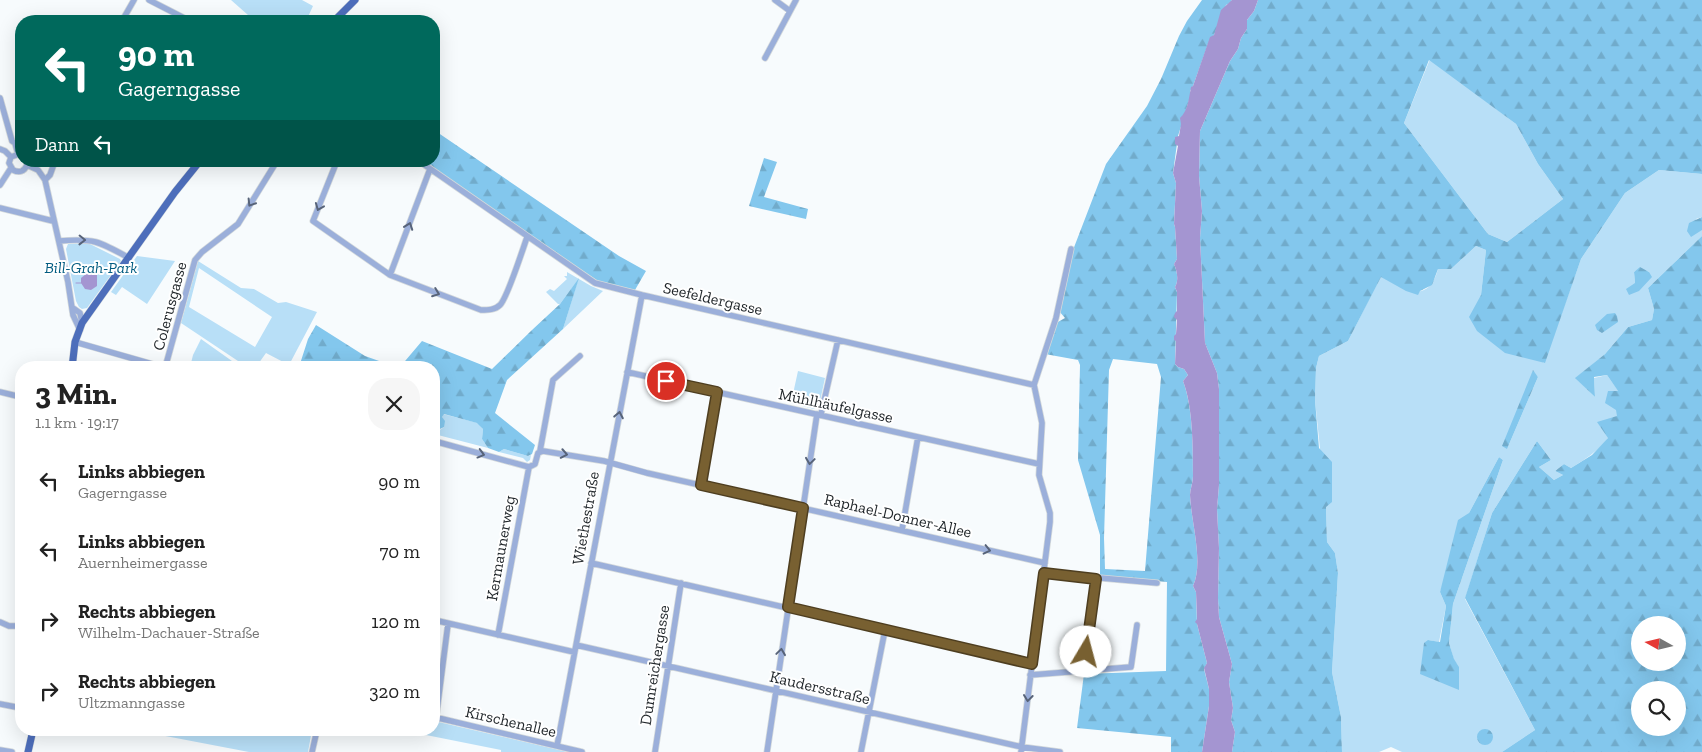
<!DOCTYPE html>
<html lang="de">
<head>
<meta charset="utf-8">
<style>
  :root { --surface:#fff; --page:#f6f6f6; --text:#222; --muted:#767676 }
  body { margin:0; font-family:"Zilla Slab",serif; background:var(--page); color:var(--text); height:100vh; display:flex; flex-direction:column; font-size:19px; white-space:nowrap }
  * { box-sizing:border-box; margin:0 }
  p { font-size:16px; color:var(--muted) }
  .icon { flex:none; width:28px; height:28px; fill:none; stroke:currentColor; stroke-width:2; stroke-linecap:round; stroke-linejoin:round }
  .map { position:relative; flex:1; overflow:hidden }
  .drawer { position:absolute; left:15px; top:361px; width:425px; height:375px; display:flex; flex-direction:column; background:var(--surface); border-radius:20px; box-shadow:0 5px 20px #0002 }
  .drawer>* { flex:none }
  .hud { position:absolute; left:15px; top:15px; width:425px; height:152px; border-radius:20px; box-shadow:0 5px 20px #0002; background:#00695c; color:#fff; overflow:hidden }
  .needle { width:32px; rotate:278deg }
  .fabs { position:absolute; left:1631px; top:616px; display:grid; gap:10px }
  .fabs a { display:grid; place-items:center; width:55px; height:55px; border-radius:50%; background:var(--surface); box-shadow:0 5px 20px #0002; font-size:25px }
  .pin { position:absolute; display:grid; place-items:center; width:42px; height:42px; color:#fff; margin:-21px; border:2px solid #fff; border-radius:50%; box-shadow:0 1px 5px #0007 }
  .me { position:absolute; width:55px; margin:-28px; rotate:8deg; stroke-linejoin:round; filter:drop-shadow(0 0 4px #0008) }
  .turn { display:flex; align-items:center; gap:18px; height:105px; padding:0 20px; font-size:22px }
  .turn .icon { width:65px; height:65px; stroke-width:2.5 }
  .turn b { display:block; font-size:35px; line-height:42px }
  .then { display:flex; align-items:center; height:48px; padding:0 20px; background:#0003; gap:10px; font-size:19px }
  .round { display:grid; place-items:center; flex:none; width:52px; height:52px; border-radius:20px; background:var(--page) }
  .headline { display:flex; align-items:center; justify-content:space-between; height:85px; padding:0 20px }
  h1 { font-size:30px; font-weight:700; line-height:38px }
  ul { padding:0; list-style:none }
  li { display:flex; align-items:center; gap:15px; height:70px; padding:0 20px }
  li div { flex:1 }
  li b { display:block; font-size:19px }
  li em { font-style:normal }
  .map>svg:first-child { display:block }
  .green { fill:#b8dff7; fill-rule:evenodd }
  .forest { fill:url(#forest-firs); fill-rule:evenodd }
  .water { fill:#a495d1 }
  .lines { fill:none; stroke-linecap:round; stroke-linejoin:round }
  .stream { stroke:#a495d1; stroke-width:1 }
  .minor-casing { stroke:#d4d9db; stroke-width:7 }
  .major-casing { stroke:#d4d9db; stroke-width:8 }
  .minor { stroke:#9bafda; stroke-width:5.5 }
  .major { stroke:#4d6ebb; stroke-width:7 }
  .oneway { stroke:#576379 }
  .route-casing { stroke:#4e3e20; stroke-width:12 }
  .route { stroke:#786031; stroke-width:9 }
  .labels { text-anchor:middle; stroke-width:4; stroke-linejoin:round; paint-order:stroke }
  .park-label { font-size:16px; font-style:italic; fill:#025c81; stroke:#fff }
  .street-label { font-size:16px; fill:#1f2529; stroke:#fff }
</style>
</head>
<body>
<div class="map">
<svg width="1702" height="752" viewBox="0 0 1702 752">
  <defs>
    <pattern id="forest-firs" width="22" height="20" patternUnits="userSpaceOnUse" patternTransform="scale(1.25)"><rect width="22" height="20" fill="#83c7ed"/><path d="M5 1l3.5 6h-7zM16 11l3.5 6h-7z" fill="#71abcb"/></pattern>
  </defs>
  <rect width="100%" height="100%" fill="#f7fbfd"/>
  <!-- green -->
  <path class="green" d="M 231,0 L 302,0 L 313,6 L 306,21 L 244,21 L 248,15 Z
    M 1430,59 L 1516,124 L 1538,164 L 1563,199 L 1507,242 L 1488,234 L 1404,123 Z
    M 1659,170 L 1702,174 L 1702,217 L 1696,219 L 1701,230 L 1702,230 L 1702,236 L 1648,288 L 1654,309 L 1652,320 L 1628,327 L 1605,354 L 1576,378 L 1595,397 L 1594,378 L 1607,375 L 1619,392 C 1618,400 1618,408 1617,416 C 1614,441 1591,456 1571,468 L 1564,464 L 1555,471 L 1563,475 L 1554,480 L 1539,467 L 1551,460 L 1537,441 L 1492,513 L 1465,599 L 1535,730 L 1502,752 L 1402,752 L 1391,747 L 1379,752 L 1342,752 L 1341,717 L 1332,672 L 1338,573 L 1335,553 L 1327,542 L 1326,507 L 1315,400 L 1316,368 L 1319,356 L 1348,341 L 1381,276 C 1403,289 1428,306 1438,269 L 1451,269 L 1476,246 L 1486,250 L 1481,295 L 1544,363 L 1581,259 L 1625,193 ZM 1640,268 L 1649,272 L 1626,290 L 1635,283 L 1634,272 ZM 1533,371 L 1538,377 L 1507,449 ZM 1499,457 L 1503,460 L 1453,604 L 1449,643 L 1454,660 L 1459,667 L 1428,640 L 1439,642 L 1446,606 L 1440,592 L 1469,513 Z
    M 88,243 L 120,259 L 121,261 L 87,308 L 82,309 L 79,307 L 76,301 L 66,249 L 68,244 Z
    M 137,256 L 175,261 L 147,304 L 122,287 L 116,295 L 111,292 Z
    M 198,261 L 241,288 L 254,289 L 278,303 L 286,302 L 317,312 L 289,365 L 266,353 L 256,367 L 247,367 L 181,323 ZM 199,268 L 272,317 L 255,347 L 189,307 Z
    M 567,272 L 591,286 L 603,291 L 563,329 L 578,280 L 560,304 L 558,304 L 546,292 L 550,289 L 554,291 L 567,279 L 564,276 L 567,276 Z
    M 201,339 L 232,361 L 228,367 L 190,367 L 193,355 Z
    M 798,371 L 825,378 L 819,406 L 814,409 L 791,403 Z
    M 443,414 L 478,423 L 483,429 L 482,439 L 488,448 L 434,434 L 444,427 L 442,417 Z
    M 504,449 L 528,456 L 531,455 L 530,460 L 527,462 L 523,458 L 499,452 Z
    M 434,721 L 568,752 L 501,752 L 501,750 L 401,730 L 434,730 Z
    M 134,730 L 312,730 L 308,752 L 249,752 Z"/>
  <!-- forest -->
  <path class="forest" d="M 1202,0 L 1232,0 L 1230,3 L 1226,5 L 1214,35 L 1208,44 L 1193,86 L 1190,91 L 1191,94 L 1178,136 L 1173,173 L 1176,183 L 1174,224 L 1175,227 L 1177,259 L 1174,264 C 1177,271 1179,280 1175,287 L 1177,292 L 1175,364 L 1178,367 L 1184,369 L 1188,375 L 1183,381 C 1193,407 1193,449 1193,476 C 1193,483 1190,489 1190,495 C 1191,522 1204,562 1193,586 L 1196,592 L 1197,624 L 1207,663 L 1204,669 L 1209,689 L 1209,706 L 1202,752 L 1171,752 L 1171,737 L 1077,728 L 1084,674 L 1166,671 L 1167,582 L 1100,576 L 1100,535 L 1078,460 L 1080,365 L 1078,360 L 1045,354 L 1056,323 L 1065,318 L 1059,311 L 1073,250 L 1106,164 L 1147,106 L 1161,79 L 1179,36 L 1187,21 ZM 1113,359 L 1157,364 L 1161,377 L 1145,571 L 1105,569 L 1104,538 L 1109,370 Z
    M 1258,0 L 1702,0 L 1702,174 L 1659,170 L 1625,193 L 1581,259 L 1545,363 L 1505,353 L 1477,331 L 1469,317 L 1481,295 L 1486,250 L 1476,246 L 1451,269 L 1438,269 L 1432,285 L 1420,291 L 1418,295 L 1406,291 L 1381,277 L 1348,341 L 1319,356 L 1316,368 L 1315,400 L 1319,448 L 1332,462 L 1332,502 L 1326,507 L 1327,542 L 1335,553 L 1338,573 L 1332,672 L 1341,717 L 1342,752 L 1232,752 L 1235,732 L 1231,720 L 1233,708 L 1229,682 L 1232,664 L 1219,617 L 1218,598 L 1219,548 L 1217,509 L 1219,485 L 1219,389 L 1217,373 L 1205,343 L 1200,238 L 1202,211 L 1199,176 L 1200,131 L 1230,61 L 1238,49 L 1241,38 L 1247,29 L 1247,20 L 1254,11 ZM 1429,60 L 1516,124 L 1538,164 L 1563,199 L 1507,242 L 1488,234 L 1404,123 Z
    M 434,130 L 619,256 L 646,271 L 635,290 L 598,281 L 553,251 L 424,161 L 434,161 Z
    M 764,158 L 777,162 L 764,197 L 808,209 L 806,219 L 749,206 Z
    M 1702,217 L 1702,230 L 1691,237 L 1687,231 L 1689,223 Z
    M 1702,236 L 1702,752 L 1502,752 L 1535,730 L 1465,598 L 1492,513 L 1537,441 L 1551,460 L 1539,467 L 1554,480 L 1563,475 L 1555,471 L 1564,464 L 1571,468 L 1592,455 L 1608,438 L 1597,422 L 1617,416 L 1616,410 L 1605,403 L 1608,391 L 1618,391 L 1607,375 L 1594,377 L 1595,397 L 1575,378 L 1605,354 L 1628,327 L 1652,320 L 1654,309 L 1648,288 ZM 1640,625 L 1678,625 L 1678,662 L 1640,662 ZM 1640,690 L 1678,690 L 1678,728 L 1640,728 Z
    M 1640,267 L 1649,272 L 1652,277 L 1639,291 L 1629,295 L 1626,289 L 1635,283 L 1634,272 Z
    M 579,278 L 563,329 L 507,380 L 495,413 L 535,445 L 532,454 L 528,456 L 504,449 L 499,452 L 488,448 L 482,439 L 483,429 L 477,423 L 444,414 L 442,417 L 445,421 L 444,427 L 434,432 L 434,368 L 400,367 L 422,341 L 492,369 L 532,330 L 560,304 Z
    M 1615,313 L 1617,316 L 1618,322 L 1602,333 L 1597,330 L 1595,325 L 1607,314 Z
    M 316,325 L 365,356 L 396,367 L 299,367 L 308,339 Z
    M 1533,370 L 1538,377 L 1507,449 L 1502,446 Z
    M 1499,457 L 1503,460 L 1453,604 L 1449,643 L 1454,659 L 1459,667 L 1459,690 L 1420,674 L 1424,643 L 1428,640 L 1440,642 L 1446,606 L 1440,592 L 1458,520 L 1469,513 Z
    M1477 737a8 8 0 1 1 16 0a8 8 0 1 1-16 0Z"/>
  <!-- water -->
  <path class="water" d="M 1232,0 L 1258,0 L 1254,11 L 1247,20 L 1247,29 L 1241,38 L 1238,49 L 1230,61 L 1200,131 L 1199,176 L 1202,211 L 1200,238 L 1205,343 L 1217,373 L 1219,389 L 1219,485 L 1217,509 L 1219,548 L 1218,598 L 1219,617 L 1232,664 L 1229,682 L 1233,708 L 1231,720 L 1235,732 L 1232,752 L 1202,752 L 1209,706 L 1209,689 L 1204,668 L 1207,663 L 1197,624 L 1195,622 L 1197,619 L 1196,592 L 1193,586 C 1204,562 1191,522 1190,495 C 1190,489 1193,483 1193,476 C 1193,450 1193,406 1183,381 L 1188,375 L 1184,369 L 1178,367 L 1175,364 L 1176,341 L 1174,340 L 1174,336 L 1176,334 L 1177,320 L 1174,317 L 1175,313 L 1177,311 L 1177,292 L 1175,287 C 1179,280 1177,271 1174,264 L 1177,259 L 1175,227 L 1174,224 L 1176,183 L 1173,173 L 1178,146 L 1175,144 L 1175,137 L 1179,136 L 1181,124 L 1180,118 C 1188,111 1189,97 1191,87 L 1193,86 L 1210,37 L 1214,35 L 1221,10 Z
    M 93,273 L 97,275 L 97,286 L 91,290 L 85,289 L 81,283 L 81,278 L 86,274 Z"/>
  <g class="lines">
    <!-- stream -->
    <path class="stream" d="M 76,283 L 81,283"/>
    <defs>
      <path id="minor" d="M 149,0 L 190,21
        M 775,0 L 790,11
        M 122,21 L 134,0
        M 765,58 L 796,0
        M 0,98 L 12,141 L 15,143 L 18,154
        M 0,149 L 5,151 L 11,157
        M 19,154 L 11,157 L 9,163 L 13,170 C 19,173 24,172 27,165 L 27,161
        M 337,161 L 313,221 L 390,275 L 430,169
        M 419,161 L 595,283 L 642,295 L 1034,385
        M 27,165 L 38,170 L 45,180 L 68,282 L 73,315 L 80,330
        M 45,180 L 50,175 L 55,161
        M 0,185 L 11,168
        M 0,208 L 53,221
        M 59,241 C 93,238 99,241 129,258
        M 390,275 L 481,310 C 488,310 495,310 500,305 C 507,298 523,249 527,237
        M 73,308 L 80,313 L 82,323
        M 75,342 L 166,368
        M 165,368 L 195,260 L 202,252 L 238,224 L 277,161
        M 627,372 L 1039,464
        M 0,392 L 21,397
        M 821,414 L 838,340
        M 434,441 L 529,467 L 535,464 L 538,453 L 543,451 L 604,461 L 647,473 L 1045,563
        M 540,451 L 553,380 L 580,356
        M 701,485 L 717,392
        M 902,530 L 918,437
        M 591,563 L 1032,664
        M 1044,573 L 1157,583
        M 434,620 L 574,652
        M 0,622 L 9,626 L 21,626
        M 498,635 L 529,467
        M 576,645 L 1022,747 L 1060,752
        M 1083,670 L 1096,579
        M 1030,675 L 1131,667 L 1137,625
        M 0,704 L 21,708
        M 434,717 L 582,752
        M 436,718 L 448,624
        M 557,746 L 642,295
        M 0,750 L 12,752
        M 312,752 L 317,730
        M 655,752 L 681,583
        M 767,752 L 817,414
        M 861,752 L 885,630
        M 1021,752 L 1050,522 L 1050,513 L 1039,475 L 1042,423 L 1034,385 L 1056,318 L 1071,249"/>
      <path id="major" d="M 334,21 L 355,0
        M 72,368 L 75,342 L 82,323 L 175,192 L 200,161
        M 28,752 L 33,730"/>
    </defs>
    <!-- minor casing -->
    <use href="#minor" class="minor-casing"/>
    <!-- major casing -->
    <use href="#major" class="major-casing"/>
    <!-- minor -->
    <use href="#minor" class="minor"/>
    <!-- major -->
    <use href="#major" class="major"/>
  </g>
  <!-- one-way arrows -->
  <defs><path id="oneway-chevron" d="M-2-3.5L2.5 0L-2 3.5" fill="none" stroke-width="1.6" stroke-linecap="round" stroke-linejoin="round" transform="scale(1.25)"/></defs>
  <g class="oneway">
    <use href="#oneway-chevron" transform="translate(251 203) rotate(122)"/>
    <use href="#oneway-chevron" transform="translate(319 207) rotate(112)"/>
    <use href="#oneway-chevron" transform="translate(409 226) rotate(-70)"/>
    <use href="#oneway-chevron" transform="translate(82 240) rotate(1)"/>
    <use href="#oneway-chevron" transform="translate(436 293) rotate(21)"/>
    <use href="#oneway-chevron" transform="translate(619 415) rotate(-79)"/>
    <use href="#oneway-chevron" transform="translate(481 454) rotate(15)"/>
    <use href="#oneway-chevron" transform="translate(564 454) rotate(11)"/>
    <use href="#oneway-chevron" transform="translate(810 461) rotate(98)"/>
    <use href="#oneway-chevron" transform="translate(987 550) rotate(13)"/>
    <use href="#oneway-chevron" transform="translate(781 652) rotate(-82)"/>
    <use href="#oneway-chevron" transform="translate(1028 698) rotate(97)"/>
  </g>
  <g class="lines">
    <defs>
      <path id="route" d="M 666,381 L 717,392 L 701,485 L 803,508 L 788,607 L 1032,664 L 1044,573 L 1096,579 L 1086,652"/>
    </defs>
    <!-- route casing -->
    <use href="#route" class="route-casing"/>
    <!-- route -->
    <use href="#route" class="route"/>
  </g>
  <g class="labels">
    <!-- park labels -->
    <g class="park-label">
      <text x="91" y="273">Bill-Grah-Park</text>
    </g>
    <!-- street labels -->
    <g class="street-label">
      <text transform="translate(713 298) rotate(13)" y="6">Seefeldergasse</text>
      <text transform="translate(169 306) rotate(-75)" y="6">Colerusgasse</text>
      <text transform="translate(836 405) rotate(12)" y="6">Mühlhäufelgasse</text>
      <text transform="translate(898 515) rotate(13)" y="6">Raphael-Donner-Allee</text>
      <text transform="translate(585 518) rotate(-80)" y="6">Wiethestraße</text>
      <text transform="translate(500 548) rotate(-80)" y="6">Kermaunerweg</text>
      <text transform="translate(654 665) rotate(-81)" y="6">Dumreichergasse</text>
      <text transform="translate(820 687) rotate(13)" y="6">Kaudersstraße</text>
      <text transform="translate(511 721) rotate(13)" y="6">Kirschenallee</text>
    </g>
  </g>
</svg>
<div class="fabs">
<a><svg class="needle" viewBox="-14 -14 28 28"><path d="M0-13l5 13h-10z" fill="#e53935"/><path d="M0 13l5-13h-10z" fill="#767676"/></svg></a>
<a><svg class="icon" aria-label="search" viewBox="0 0 24 24"><circle cx="10" cy="10" r="6"/><path d="M15 15l6 6"/></svg></a>
</div>
<div class="pin" style="left:666px;top:381px;background:#d93025"><svg class="icon" aria-label="arrive" viewBox="0 0 24 24"><path d="M6 21V4h12l-3 4 3 4H6"/></svg></div>
<svg class="me" style="left:1086px;top:652px" viewBox="-20 -20 40 40"><circle r="19" fill="#fff"/><path d="M0-13L10 11 0 6-10 11z" fill="#786031"/></svg>
<div class="hud">
<div class="turn"><svg class="icon" aria-label="left" viewBox="0 0 24 24"><path d="M17 20v-9H6M10 6l-5 5 5 5"/></svg><div><b>90 m</b>Gagerngasse</div></div>
<div class="then">Dann<svg class="icon" aria-label="left" viewBox="0 0 24 24"><path d="M17 20v-9H6M10 6l-5 5 5 5"/></svg></div>
</div>
<section class="drawer">
<div class="headline"><div><h1>3 Min.</h1><p>1.1 km · 19:17</p></div><a class="round"><svg class="icon" aria-label="close" viewBox="0 0 24 24"><path d="M6 6l12 12M18 6L6 18"/></svg></a></div>
<ul>
<li><svg class="icon" aria-label="left" viewBox="0 0 24 24"><path d="M17 20v-9H6M10 6l-5 5 5 5"/></svg><div><b>Links abbiegen</b><p>Gagerngasse</p></div><em>90 m</em></li>
<li><svg class="icon" aria-label="left" viewBox="0 0 24 24"><path d="M17 20v-9H6M10 6l-5 5 5 5"/></svg><div><b>Links abbiegen</b><p>Auernheimergasse</p></div><em>70 m</em></li>
<li><svg class="icon" aria-label="right" viewBox="0 0 24 24"><path d="M7 20v-9h11M14 6l5 5-5 5"/></svg><div><b>Rechts abbiegen</b><p>Wilhelm-Dachauer-Straße</p></div><em>120 m</em></li>
<li><svg class="icon" aria-label="right" viewBox="0 0 24 24"><path d="M7 20v-9h11M14 6l5 5-5 5"/></svg><div><b>Rechts abbiegen</b><p>Ultzmanngasse</p></div><em>320 m</em></li>
</ul>
</section>
</div>
</body>
</html>
